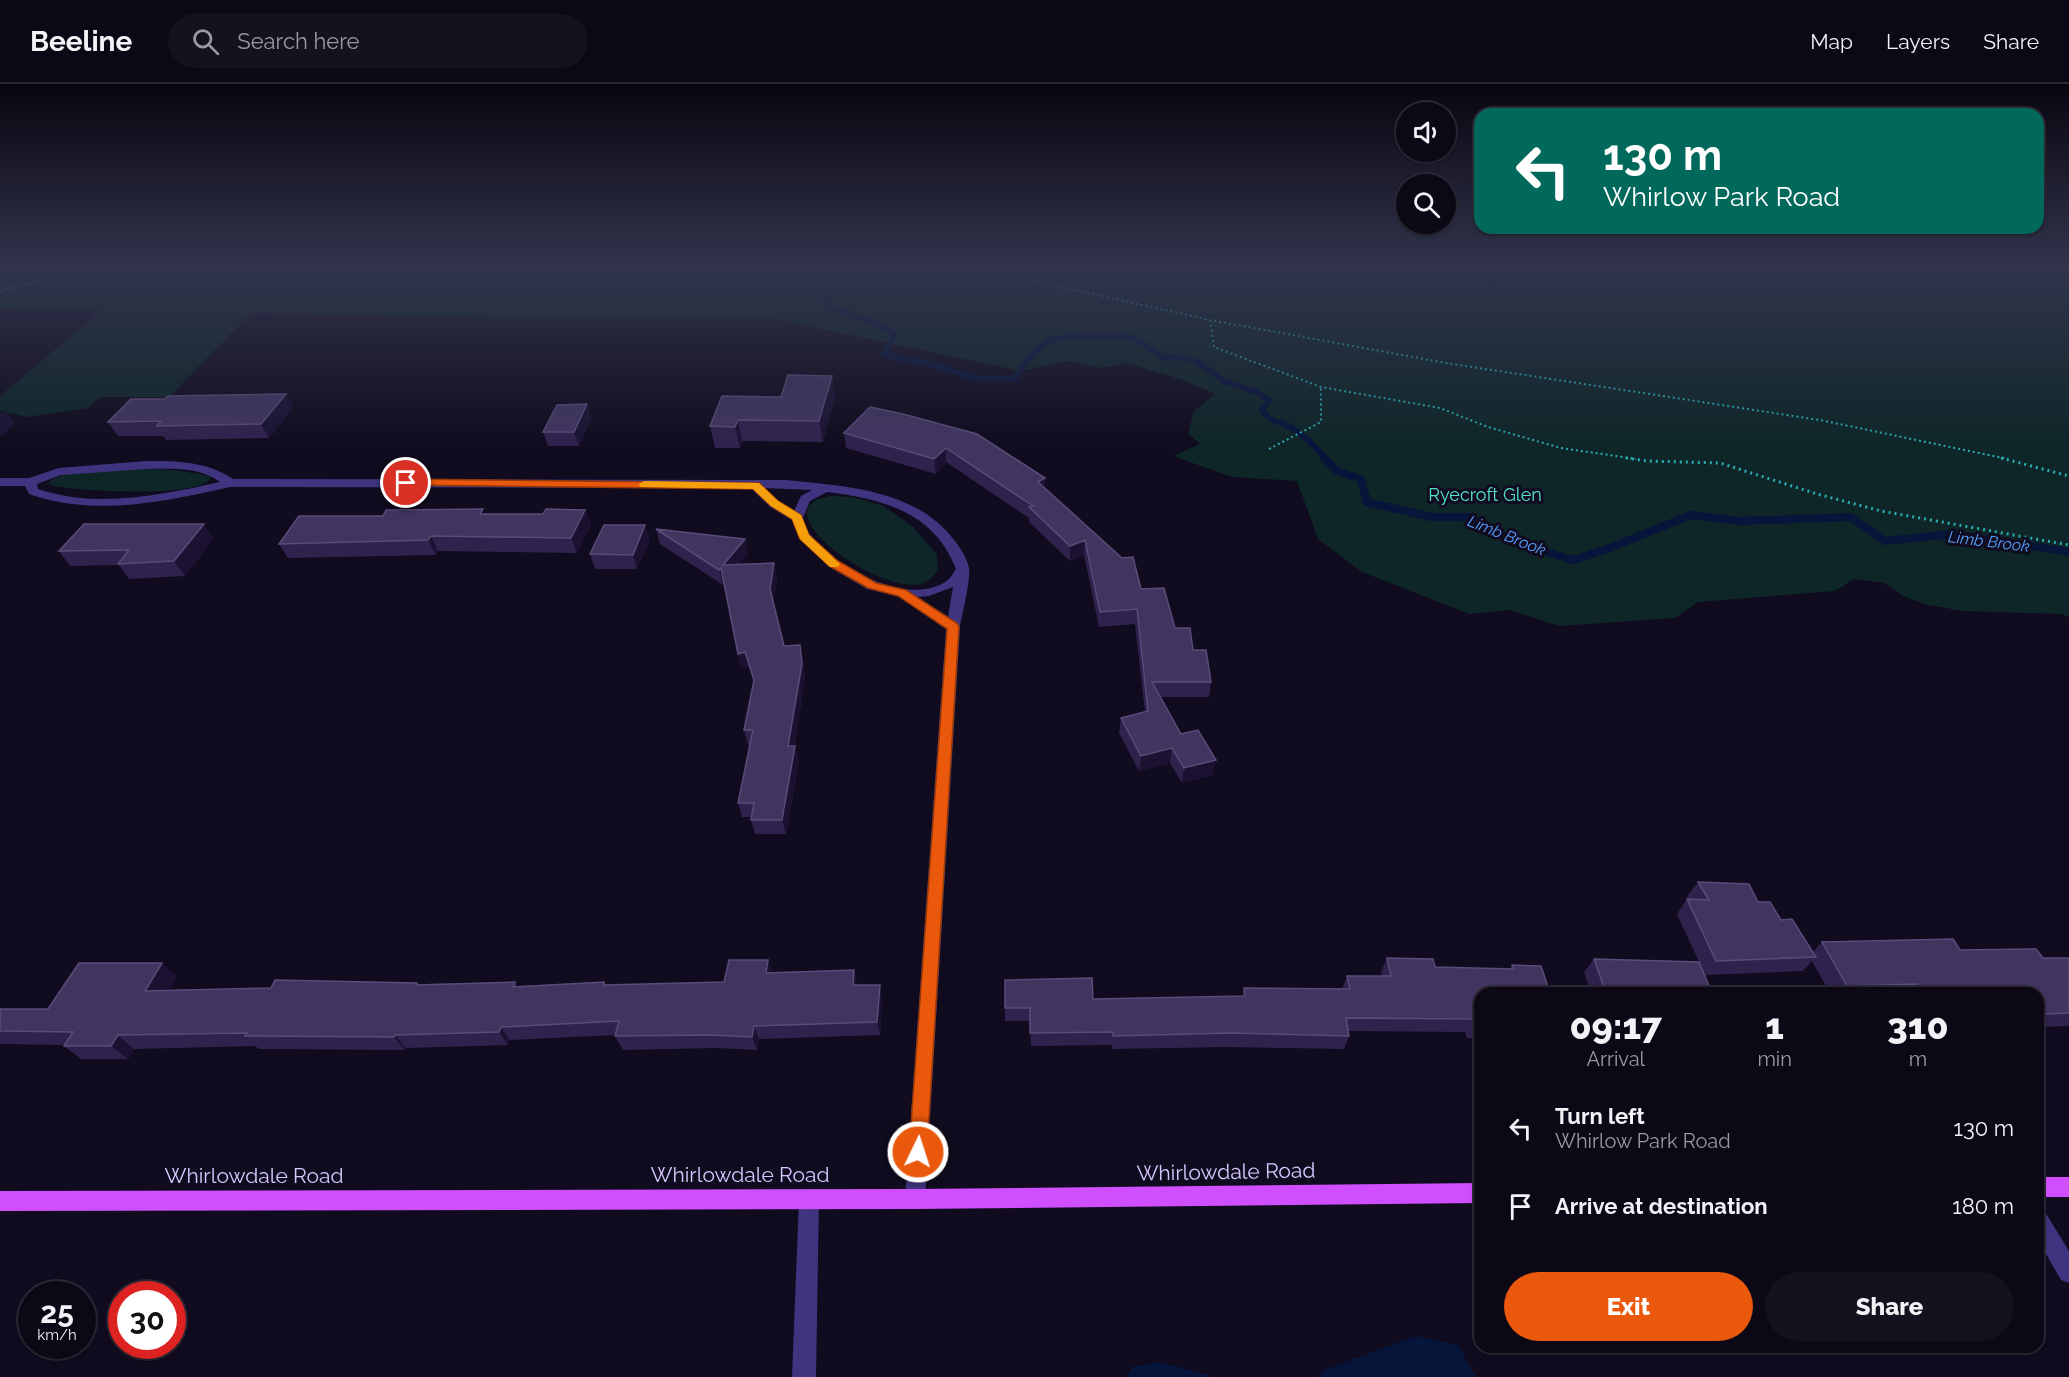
<!DOCTYPE html>
<html lang="en">
<head>
<meta charset="utf-8">
<style>
  :root { --surface:#0c0816; --page:#15111f; --text:#f1f3f6; --muted:#9a9aa1; --line:#2c2935; --accent:#ea580c }
  body { margin:0; font-family:Raleway,sans-serif; background:var(--page); color:var(--text); height:100vh; display:flex; flex-direction:column; font-size:22px; white-space:nowrap }
  * { box-sizing:border-box; margin:0 }
  p { font-size:20px; color:var(--muted) }
  .icon { flex:none; width:33px; height:33px; fill:none; stroke:currentColor; stroke-width:2; stroke-linecap:round; stroke-linejoin:round }
  .map { position:relative; flex:1; overflow:hidden }
  .panel { position:absolute; left:1474px; top:903px; width:570px; height:366px; display:flex; flex-direction:column; background:var(--surface); border-radius:18px; box-shadow:0 2px 4px #0004,0 0 0 2px var(--line) }
  .panel>* { flex:none }
  .guide { position:absolute; left:1474px; top:24px; width:570px; height:126px; border-radius:18px; box-shadow:0 2px 4px #0004,0 0 0 2px var(--line); background:#00695c; color:#fff; overflow:hidden }
  .controls { position:absolute; left:1396px; top:18px; display:grid; gap:12px }
  .controls a { display:grid; place-items:center; width:60px; height:60px; border-radius:50%; background:var(--surface); box-shadow:0 2px 4px #0004,0 0 0 2px var(--line); font-size:30px }
  .speed { position:absolute; left:18px; top:1197px; display:flex; gap:12px; font-size:30px; font-weight:700; text-align:center }
  .speed>* { display:grid; place-content:center; width:78px; height:78px; border-radius:50%; background:var(--surface); box-shadow:0 2px 4px #0004,0 0 0 2px var(--line); line-height:1 }
  .speed small { font-size:15px; font-weight:400 }
  .speed .limit { border:9px solid #d22; background:#fff; color:#111 }
  .pin { position:absolute; display:grid; place-items:center; width:51px; height:51px; color:#fff; margin:-26px; border:3px solid #fff; border-radius:50%; box-shadow:0 2px 6px #0007 }
  .me { position:absolute; width:66px; margin:-33px; rotate:4deg; stroke-linejoin:round; filter:drop-shadow(0 0 4px #0008) }
  .turn { display:flex; align-items:center; gap:21px; height:126px; padding:0 30px; font-size:27px }
  .turn .icon { width:78px; height:78px; stroke-width:2.5 }
  .turn b { display:block; font-size:42px; line-height:51px }
  .eta { display:flex; justify-content:space-evenly; align-items:center; height:102px; text-align:center }
  .eta b { font-size:36px; font-weight:800; line-height:42px }
  .cta { display:flex; gap:12px; margin-top:auto; padding:12px 30px }
  .cta a { flex:1; height:69px; border-radius:36px; background:var(--accent); color:#fff; font-size:24px; font-weight:800; line-height:69px; text-align:center }
  .cta a+a { background:var(--page); color:var(--text) }
  ul { padding:0; list-style:none }
  li { display:flex; align-items:center; gap:18px; height:78px; padding:0 30px }
  li div { flex:1 }
  li b { display:block; font-size:22px }
  li em { font-style:normal }
  header { display:flex; align-items:center; gap:36px; box-sizing:border-box; height:84px; padding:0 30px; background:var(--surface); border-bottom:2px solid var(--line) }
  header strong { font-size:28px }
  nav { display:flex; gap:33px; margin-inline-start:auto; font-size:21px }
  .search { width:420px; height:54px; background:var(--page); display:flex; align-items:center; gap:15px; box-sizing:border-box; padding:0 21px; border-radius:33px; color:var(--muted); font-size:22px }
  .map>svg:first-child { display:block }
  .green { fill:#0e2628 }
  .water { fill:#07153b }
  .lines { fill:none; stroke-linecap:round; stroke-linejoin:round }
  .stream-far1 { stroke:#07153b; stroke-width:6 }
  .stream { stroke:#07153b; stroke-width:8 }
  .path-far1 { stroke:#29adb2; stroke-width:2; stroke-dasharray:2 3; stroke-linecap:butt }
  .path { stroke:#29adb2; stroke-width:3; stroke-dasharray:2 4; stroke-linecap:butt }
  .minor { fill:#3f347f; fill-rule:evenodd }
  .major { fill:#cf4fff; fill-rule:evenodd }
  .wall { fill:#2f234d }
  .shaded-wall { fill:#1b1232 }
  .building { fill:#413560; stroke:#584c79; stroke-width:1.5 }
  .route { fill:#ea580c; stroke:#983908; stroke-width:1.5 }
  .slow { fill:#f59e0b }
  .labels { text-anchor:middle; stroke-width:6; stroke-linejoin:round; paint-order:stroke }
  .far-water-label { font-size:16px; font-style:italic; fill:#56a0ff; stroke:#100b1e }
  .park-label { font-size:18px; fill:#51e2cd; stroke:#100b1e }
  .near-street-label { font-size:21px; fill:#d4c8ff; stroke:#100b1e }
</style>
</head>
<body>
<header>
<strong>Beeline</strong>
<div class="search"><svg class="icon" aria-label="search" viewBox="0 0 24 24"><circle cx="10" cy="10" r="6"/><path d="M15 15l6 6"/></svg>Search here</div>
<nav><a>Map</a><a>Layers</a><a>Share</a></nav>
</header>
<div class="map">
<svg width="2069" height="1293" viewBox="0 0 2069 1293">
  <rect width="100%" height="100%" fill="#100b1e"/>
  <!-- green -->
  <path class="green" d="M 0,184 L 2069,184 L 2069,533 L 2061,530 L 1963,527 L 1928,521 L 1905,513 L 1884,499 L 1854,495 L 1835,507 L 1698,518 L 1675,534 L 1559,542 L 1510,526 L 1469,530 L 1362,488 L 1318,455 L 1297,397 L 1232,393 L 1173,372 L 1200,360 L 1188,349 L 1194,327 L 1215,310 L 1183,296 L 1126,279 L 1100,284 L 1067,277 L 1021,287 L 774,235 L 545,235 L 251,229 L 169,313 L 100,313 L 88,324 L 27,333 L 0,327 L 0,312 L 101,227 L 0,225 Z
    M 143,385 L 175,386 L 210,392 L 211,394 C 197,415 75,407 50,401 L 49,398 C 66,383 120,386 143,385 Z
    M 831,412 L 852,413 L 884,422 L 912,442 L 937,470 L 938,487 C 934,491 929,497 924,499 C 884,515 754,423 831,412 Z"/>
  <!-- water -->
  <path class="water" d="M 1485,194 L 1498,196 L 1505,203 L 1500,209 L 1486,211 L 1477,207 Z
    M 1416,1252 L 1458,1261 L 1476,1293 L 1318,1293 L 1324,1286 Z
    M 1160,1278 L 1209,1291 L 1210,1293 L 1127,1293 L 1132,1283 Z"/>
  <g class="lines">
    <!-- stream-far1 -->
    <path class="stream-far1" d="M 846,184 L 826,210 L 827,222 L 876,239 L 894,250 L 884,271 L 926,279 L 976,294 L 1014,295 L 1033,269 L 1048,257 L 1073,252 L 1115,251 L 1136,255 L 1163,274 L 1177,273 L 1196,277 L 1224,297 L 1257,308 L 1269,316 L 1262,326 C 1276,343 1276,334 1290,343 C 1303,351 1316,362 1325,375"/>
    <!-- stream -->
    <path class="stream" d="M 1324,374 L 1337,387 L 1361,395 L 1367,418 L 1431,433 L 1470,433 L 1517,459 L 1573,476 L 1607,465 L 1691,431 L 1740,437 L 1851,433 L 1885,457 L 1952,450 L 2069,468"/>
    <!-- path-far1 -->
    <path class="path-far1" d="M 975,184 L 1210,236 L 1446,279 L 1820,336 L 2008,375
      M 0,207 L 89,184
      M 1210,236 L 1214,263 L 1321,303 L 1440,324 L 1488,343 L 1561,364 L 1636,375
      M 1269,365 L 1321,338 L 1321,303"/>
    <!-- path -->
    <path class="path" d="M 1626,374 L 1647,377 L 1720,379 L 1817,410 L 1881,427 L 2069,461
      M 2001,374 L 2069,392"/>
    <!-- minor -->
    <path class="minor" d="M 146,377 C 177,377 206,377 233,395 L 786,396 C 844,402 916,405 954,456 C 960,463 967,474 969,484 C 971,495 962,530 960,543 L 925,1115 L 922,1122 L 915,1125 L 908,1122 L 905,1115 L 946,545 L 898,512 L 867,505 L 828,482 L 800,455 L 792,436 L 770,423 L 751,404 L 230,403 C 163,418 95,433 29,410 L 25,402 L 0,402 L 0,394 L 29,394 L 59,384 ZM 146,385 C 172,385 198,382 220,398 C 161,411 97,425 38,405 L 37,400 L 61,391 ZM 764,404 L 812,406 L 801,412 L 794,427 L 778,417 ZM 827,408 C 883,415 934,428 956,485 C 954,488 951,493 948,496 C 909,525 835,483 811,451 C 807,447 805,439 803,434 L 810,417 ZM 953,503 L 948,533 L 917,513 L 929,512 Z
      M 809,1105 L 816,1108 L 819,1115 L 816,1293 L 792,1293 L 799,1115 L 802,1108 Z
      M 2038,1125 L 2045,1128 L 2069,1167 L 2069,1199 L 2061,1196 L 2038,1156 Z"/>
    <!-- major -->
    <path class="major" d="M 2038,1093 L 2069,1093 L 2069,1113 L 2038,1113 Z
      M 1480,1099 L 1480,1119 L 915,1125 L 0,1127 L 0,1107 L 915,1105 Z"/>
  </g>
  <!-- wall -->
  <path class="wall" d="M 286,310 L 293,324 L 269,354 L 166,356 L 163,352 L 118,352 L 108,338 L 165,315 Z
    M 781,313 L 835,313 L 823,358 L 742,357 L 740,364 L 715,364 L 710,342 Z
    M 587,320 L 591,335 L 579,362 L 548,362 L 543,348 Z
    M 870,323 L 1045,404 L 1141,505 L 1193,566 L 1211,598 L 1209,613 L 1161,613 L 1181,650 L 1213,691 L 1182,699 L 1170,679 L 1139,687 L 1119,649 L 1121,634 L 1145,628 L 1135,540 L 1099,543 L 1084,471 L 1070,477 L 1029,438 L 1029,434 L 946,378 L 936,390 L 846,364 L 844,349 Z
    M 585,426 L 591,440 L 577,469 L 438,467 L 436,471 L 288,474 L 279,460 L 383,432 L 485,430 L 543,430 Z
    M 645,441 L 650,456 L 637,485 L 595,485 L 590,470 Z
    M 656,445 L 745,455 L 748,470 L 739,480 L 774,479 L 777,494 L 773,519 L 784,562 L 800,561 L 803,576 L 805,594 L 794,662 L 799,677 L 786,750 L 755,750 L 751,736 L 751,733 L 742,733 L 738,719 L 750,661 L 748,661 L 744,646 L 754,598 L 749,582 L 741,584 L 724,499 L 723,501 L 660,460 Z
    M 214,454 L 185,492 L 129,495 L 119,481 L 70,482 L 59,467 Z
    M 1698,798 L 1758,818 L 1781,836 L 1813,868 L 1822,858 L 1960,866 L 2043,874 L 2069,874 L 2069,942 L 2038,943 L 2038,909 L 1830,909 L 1812,877 L 1803,887 L 1705,891 L 1677,830 L 1687,815 L 1689,816 L 1687,812 Z
    M 1387,874 L 1435,883 L 1510,885 L 1512,881 L 1541,882 L 1480,909 L 1480,955 L 1467,954 L 1465,948 L 1348,947 L 1349,952 L 1344,965 L 1226,963 L 1112,965 L 1112,961 L 1031,962 L 1030,937 L 1005,937 L 1005,924 L 1093,915 L 1242,912 L 1244,904 L 1342,905 L 1347,892 L 1382,892 L 1381,888 Z
    M 1594,875 L 1712,909 L 1591,909 L 1584,888 Z
    M 854,886 L 857,901 L 882,914 L 880,951 L 759,955 L 757,966 L 717,964 L 623,966 L 615,952 L 616,951 L 510,956 L 508,961 L 406,964 L 405,966 L 259,965 L 255,962 L 134,965 L 128,975 L 81,975 L 64,962 L 64,961 L 0,960 L 0,925 L 48,925 L 177,893 L 169,906 L 515,898 L 517,902 L 604,898 L 606,901 L 724,898 L 772,888 Z"/>
  <!-- shaded-wall -->
  <path class="shaded-wall" d="M 832,292 L 835,313 L 823,358 L 819,337 Z
    M 286,310 L 293,324 L 269,354 L 261,340 Z
    M 587,320 L 591,335 L 579,362 L 574,348 Z
    M 5,326 L 15,340 L 0,354 L 0,330 Z
    M 738,336 L 742,357 L 740,364 L 735,343 Z
    M 946,364 L 946,378 L 936,390 L 934,375 Z
    M 1045,394 L 1045,409 L 1038,398 Z
    M 585,426 L 591,440 L 577,469 L 571,454 Z
    M 204,440 L 214,454 L 185,492 L 174,477 Z
    M 645,441 L 650,456 L 637,485 L 633,471 Z
    M 431,452 L 438,467 L 436,471 L 428,456 Z
    M 745,455 L 748,470 L 727,496 L 723,481 Z
    M 1085,456 L 1084,471 L 1070,477 L 1070,462 Z
    M 774,479 L 777,494 L 773,520 L 770,505 Z
    M 721,484 L 725,498 L 723,501 L 719,486 Z
    M 800,561 L 803,576 L 805,594 L 791,677 L 788,662 Z
    M 745,568 L 749,582 L 741,584 L 738,570 Z
    M 795,662 L 799,677 L 786,750 L 782,736 Z
    M 1172,664 L 1170,679 L 1139,687 L 1141,672 Z
    M 1216,676 L 1213,691 L 1182,699 L 1184,684 Z
    M 768,876 L 773,890 L 766,889 Z
    M 162,879 L 177,893 L 161,920 L 145,907 Z
    M 854,886 L 857,899 L 856,915 L 853,901 Z
    M 880,901 L 882,914 L 880,951 L 877,938 Z
    M 754,942 L 759,955 L 757,966 L 752,953 Z
    M 501,943 L 510,956 L 508,961 L 499,948 Z
    M 118,951 L 134,965 L 128,975 L 111,962 Z
    M 395,951 L 406,964 L 405,966 L 394,953 Z"/>
  <!-- building -->
  <path class="building" d="M 788,291 L 832,292 L 819,337 L 738,336 L 735,343 L 710,342 L 722,312 L 781,313 Z
    M 286,310 L 261,340 L 157,342 L 161,337 L 108,338 L 131,315 L 165,315 L 168,312 Z
    M 587,320 L 574,348 L 543,348 L 557,321 Z
    M 870,323 L 903,330 L 977,350 L 1045,394 L 1038,398 L 1122,474 L 1133,473 L 1141,505 L 1164,504 L 1175,544 L 1190,544 L 1193,566 L 1206,566 L 1211,598 L 1152,598 L 1181,650 L 1198,646 L 1216,676 L 1184,684 L 1172,664 L 1141,672 L 1121,634 L 1148,627 L 1137,525 L 1100,528 L 1085,456 L 1070,462 L 1029,423 L 1033,422 L 946,364 L 934,375 L 844,349 Z
    M 483,425 L 480,430 L 543,430 L 546,425 L 585,426 L 571,454 L 431,452 L 428,456 L 279,460 L 299,432 L 383,432 L 386,426 Z
    M 84,440 L 204,440 L 174,477 L 118,480 L 129,466 L 59,467 Z
    M 604,441 L 645,441 L 633,471 L 590,470 Z
    M 656,445 L 745,455 L 723,481 L 774,479 L 770,505 L 784,562 L 800,561 L 802,580 L 788,662 L 795,662 L 782,736 L 751,736 L 754,719 L 738,719 L 753,646 L 744,646 L 754,596 L 745,568 L 738,570 L 721,484 L 719,486 Z
    M 1698,798 L 1749,800 L 1758,818 L 1770,818 L 1781,836 L 1792,835 L 1816,873 L 1716,877 L 1687,815 L 1709,816 Z
    M 1953,855 L 1960,866 L 2036,865 L 2043,874 L 2069,874 L 2069,929 L 2044,930 L 2038,922 L 2038,909 L 1922,909 L 1917,900 L 1847,902 L 1822,858 Z
    M 1387,874 L 1433,875 L 1435,883 L 1514,885 L 1512,881 L 1541,882 L 1550,909 L 1480,909 L 1480,941 L 1474,941 L 1473,935 L 1346,934 L 1349,952 L 1229,949 L 1113,952 L 1113,948 L 1030,949 L 1030,924 L 1005,924 L 1005,896 L 1092,894 L 1093,915 L 1245,912 L 1244,904 L 1350,905 L 1347,892 L 1391,892 Z
    M 1594,875 L 1699,878 L 1712,909 L 1606,909 Z
    M 729,876 L 768,876 L 766,889 L 854,886 L 853,901 L 880,901 L 877,938 L 754,942 L 752,953 L 711,951 L 615,952 L 619,937 L 501,943 L 499,948 L 395,951 L 394,953 L 245,952 L 247,949 L 118,951 L 111,962 L 64,962 L 73,948 L 0,947 L 0,925 L 48,925 L 79,879 L 162,879 L 145,907 L 271,904 L 275,896 L 417,899 L 417,901 L 515,898 L 513,903 L 604,898 L 604,901 L 724,898 Z"/>
  <!-- sky -->
  <linearGradient id="sky" x2="0" y2="1"><stop stop-color="#090610"/><stop offset="0.5" stop-color="#31344c"/><stop offset="1" stop-color="#31344c" stop-opacity="0"/></linearGradient>
  <rect width="2069" height="365" fill="url(#sky)"/>
  <!-- route -->
  <path class="route" d="M 406,395 L 759,399 L 778,417 L 801,431 L 809,451 L 838,477 L 876,499 L 906,506 L 958,540 L 959,543 L 927,1068 L 925,1074 L 918,1077 L 912,1074 L 909,1068 L 947,545 L 898,512 L 868,504 L 829,482 L 800,455 L 792,435 L 771,422 L 753,405 L 402,401 L 402,396 Z"/>
  <!-- slow -->
  <path class="slow" d="M 644,397 L 759,399 L 778,417 L 801,431 L 809,451 L 840,480 L 838,483 L 830,483 L 800,455 L 792,435 L 771,422 L 753,405 L 640,403 L 639,400 Z"/>
  <g class="labels">
    <!-- far-water labels -->
    <g class="far-water-label">
      <text transform="translate(1507 451) rotate(22)" y="6">Limb Brook</text>
      <text transform="translate(1989 457) rotate(7)" y="6">Limb Brook</text>
    </g>
    <!-- park labels -->
    <g class="park-label">
      <text x="1485" y="417">Ryecroft Glen</text>
    </g>
    <!-- near-street labels -->
    <g class="near-street-label">
      <text transform="translate(1226 1088) rotate(-1)" y="7">Whirlowdale Road</text>
      <text x="740" y="1098">Whirlowdale Road</text>
      <text x="254" y="1099">Whirlowdale Road</text>
    </g>
  </g>
</svg>
<div class="controls">
<a><svg class="icon" aria-label="sound" viewBox="0 0 24 24"><path d="M4 9h4l5-4v14l-5-4H4zM17 9q2 3 0 6"/></svg></a>
<a><svg class="icon" aria-label="search" viewBox="0 0 24 24"><circle cx="10" cy="10" r="6"/><path d="M15 15l6 6"/></svg></a>
</div>
<div class="speed"><div>25<small>km/h</small></div><div class="limit">30</div></div>
<div class="pin" style="left:406px;top:399px;background:#d93025"><svg class="icon" aria-label="arrive" viewBox="0 0 24 24"><path d="M6 21V4h12l-3 4 3 4H6"/></svg></div>
<svg class="me" style="left:918px;top:1068px" viewBox="-20 -20 40 40"><circle r="17" fill="#ea580c" stroke="#fff" stroke-width="3"/><path d="M0-11L8 9 0 5-8 9z" fill="#fff"/></svg>
<div class="guide">
<div class="turn"><svg class="icon" aria-label="left" viewBox="0 0 24 24"><path d="M17 20v-9H6M10 6l-5 5 5 5"/></svg><div><b>130 m</b>Whirlow Park Road</div></div>
</div>
<section class="panel">
<div class="eta">
<div><b>09:17</b><p>Arrival</p></div>
<div><b>1</b><p>min</p></div>
<div><b>310</b><p>m</p></div>
</div>
<ul>
<li><svg class="icon" aria-label="left" viewBox="0 0 24 24"><path d="M17 20v-9H6M10 6l-5 5 5 5"/></svg><div><b>Turn left</b><p>Whirlow Park Road</p></div><em>130 m</em></li>
<li><svg class="icon" aria-label="arrive" viewBox="0 0 24 24"><path d="M6 21V4h12l-3 4 3 4H6"/></svg><div><b>Arrive at destination</b></div><em>180 m</em></li>
</ul>
<div class="cta"><a>Exit</a><a>Share</a></div>
</section>
</div>
</body>
</html>
